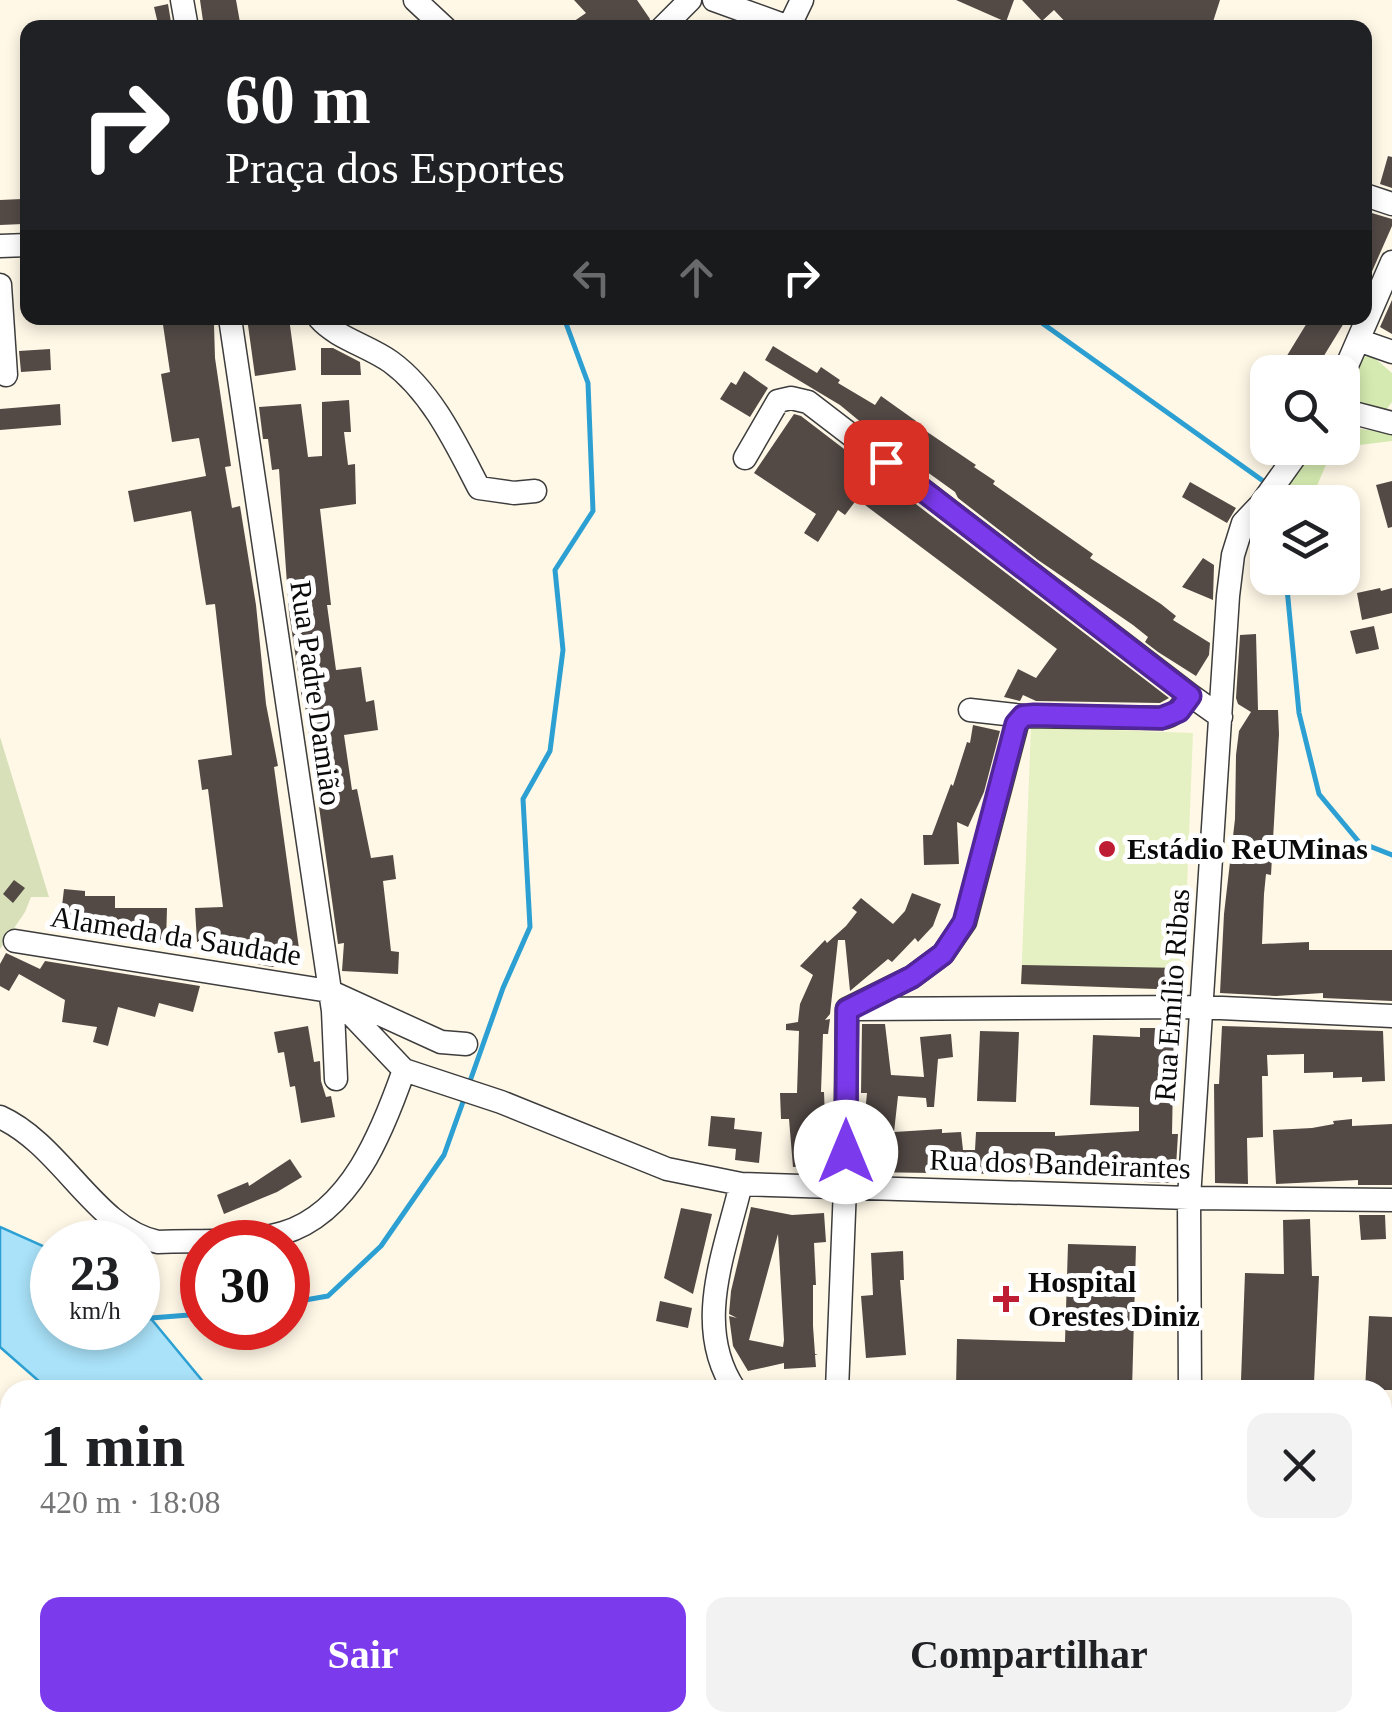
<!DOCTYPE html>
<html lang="pt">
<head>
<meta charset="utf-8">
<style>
  :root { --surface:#fff; --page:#f2f2f2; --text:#202124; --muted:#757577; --accent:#7c3aed }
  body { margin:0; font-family:"Times New Roman",serif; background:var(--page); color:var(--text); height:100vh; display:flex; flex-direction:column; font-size:38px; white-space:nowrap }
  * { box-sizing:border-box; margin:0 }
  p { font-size:32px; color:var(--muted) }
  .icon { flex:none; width:55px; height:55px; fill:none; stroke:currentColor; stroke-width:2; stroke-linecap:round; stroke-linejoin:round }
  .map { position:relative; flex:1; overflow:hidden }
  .panel { position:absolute; left:0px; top:1380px; width:1392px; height:352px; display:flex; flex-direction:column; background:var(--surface); border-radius:30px 30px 0 0; box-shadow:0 5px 15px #0003 }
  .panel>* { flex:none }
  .hud { position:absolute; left:20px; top:20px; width:1352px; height:305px; border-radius:20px; box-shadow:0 5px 15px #0003; background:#202124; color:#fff; overflow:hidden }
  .buttons { position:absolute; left:1250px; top:355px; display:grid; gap:20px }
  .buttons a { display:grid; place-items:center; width:110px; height:110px; border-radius:20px; background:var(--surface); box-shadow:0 5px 15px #0003; font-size:50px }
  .speed { position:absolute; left:30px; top:1220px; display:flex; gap:20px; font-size:50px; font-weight:700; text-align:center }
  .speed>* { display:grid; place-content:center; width:130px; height:130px; border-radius:50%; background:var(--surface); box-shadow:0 5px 15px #0003; line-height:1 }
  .speed small { font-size:25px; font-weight:400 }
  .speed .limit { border:15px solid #d22; background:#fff; color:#111 }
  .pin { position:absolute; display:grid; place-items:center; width:85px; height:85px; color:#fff; margin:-42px; border-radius:20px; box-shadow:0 5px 15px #0006 }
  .me { position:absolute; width:110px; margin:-55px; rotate:0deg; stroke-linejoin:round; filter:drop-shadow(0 0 8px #0008) }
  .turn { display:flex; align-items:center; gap:35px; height:210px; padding:0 40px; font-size:45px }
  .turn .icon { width:130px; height:130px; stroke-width:2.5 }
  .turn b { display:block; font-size:70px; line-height:85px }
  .lanes { display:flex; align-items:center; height:95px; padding:0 40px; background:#0003; justify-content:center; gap:50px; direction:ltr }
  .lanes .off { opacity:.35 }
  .round { display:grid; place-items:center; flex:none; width:105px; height:105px; border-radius:20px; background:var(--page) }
  .head { display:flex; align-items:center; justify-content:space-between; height:170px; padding:0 40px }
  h1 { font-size:60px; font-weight:700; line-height:75px }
  .button { display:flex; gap:20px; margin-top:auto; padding:20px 40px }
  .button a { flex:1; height:115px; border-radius:20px; background:var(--accent); color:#fff; font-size:40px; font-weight:700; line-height:115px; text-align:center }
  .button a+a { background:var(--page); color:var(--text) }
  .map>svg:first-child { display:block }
  .green { fill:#d4eab0 }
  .cemetery { fill:#d7e0b9 }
  .pitch { fill:#e5f1c2 }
  .water { fill:#a9e2f9; stroke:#2da0d3; stroke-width:2.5 }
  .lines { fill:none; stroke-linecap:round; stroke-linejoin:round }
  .stream { stroke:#2da0d3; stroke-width:5 }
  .building { fill:#534a46; fill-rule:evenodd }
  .minor-casing { stroke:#3d3d3d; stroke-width:25 }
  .minor { stroke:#fff; stroke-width:22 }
  .route-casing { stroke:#51269a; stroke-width:25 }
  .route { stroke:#7c3aed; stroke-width:18 }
  .poi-dot { fill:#bf1d34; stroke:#fff; stroke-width:4 }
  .labels { text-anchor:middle; stroke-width:10; stroke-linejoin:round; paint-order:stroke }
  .street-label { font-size:30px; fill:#0a0a0a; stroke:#fff }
  .poi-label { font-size:30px; font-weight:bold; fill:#0a0a0a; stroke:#fff; text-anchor:start }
</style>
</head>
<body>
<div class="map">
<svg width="1392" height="1732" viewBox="0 0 1392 1732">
  <rect width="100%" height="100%" fill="#fff8e7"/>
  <!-- green -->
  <path class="green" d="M 1372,356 L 1392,373 L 1392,402 L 1386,410 L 1361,405 L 1348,388 L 1358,357 Z
    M 1343,426 L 1392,434 L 1392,441 L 1343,447 Z
    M 1308,448 L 1338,448 L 1333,448 L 1311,500 L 1283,486 Z"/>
  <!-- cemetery -->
  <path class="cemetery" d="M 0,737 L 49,897 L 31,897 L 25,912 L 0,949 Z"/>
  <!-- pitch -->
  <path class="pitch" d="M 1031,727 L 1193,733 L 1183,990 L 1021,984 Z"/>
  <!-- water -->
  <path class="water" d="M 0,1227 L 52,1250 L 52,1328 L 138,1328 L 138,1303 L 210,1390 L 49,1390 L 0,1347 Z
    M 315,1723 L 481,1723 L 493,1732 L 324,1732 Z"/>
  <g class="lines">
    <!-- stream -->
    <path class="stream" d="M 791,318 L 823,318
      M 1035,318 L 1266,483
      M 1286,578 L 1299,713 L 1319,794 L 1359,842 L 1392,855
      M 469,1084 L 503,988 L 530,927 L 523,799 L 550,751 L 563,650 L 555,570 L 593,511 L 588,383 L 564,318
      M 288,1303 L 328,1296 L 381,1246 L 444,1155 L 464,1099
      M 138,1319 L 202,1314"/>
  </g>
  <!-- building -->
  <path class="building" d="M 200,0 L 236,0 L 241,28 L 204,28 Z
    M 574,0 L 637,0 L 650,19 L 647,28 L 564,28 L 586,13 Z
    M 956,0 L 1014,0 L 1006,22 Z
    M 1022,0 L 1220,0 L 1211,28 L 1071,28 L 1054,10 L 1042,21 Z
    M 168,4 L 172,28 L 159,28 L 154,7 Z
    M 1388,156 L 1392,157 L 1392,188 L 1380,184 Z
    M 22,199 L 23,224 L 0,225 L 0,200 Z
    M 1365,211 L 1392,219 L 1392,226 L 1366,285 Z
    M 1392,300 L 1392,334 L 1380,327 Z
    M 162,318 L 211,318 L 214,325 L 215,358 L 231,466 L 225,467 L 232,508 L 240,506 L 256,605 L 266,704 L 278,766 L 274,767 L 301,963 L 272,967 L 257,964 L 254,947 L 230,950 L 228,940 L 197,942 L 195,908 L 223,907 L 208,789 L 202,790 L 198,760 L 232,755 L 215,604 L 206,605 L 191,511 L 134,522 L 128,491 L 206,476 L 199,438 L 172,442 L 161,374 L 170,372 Z
    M 247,318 L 289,318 L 296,370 L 255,376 Z
    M 1310,318 L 1347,318 L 1314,372 L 1277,372 Z
    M 773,346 L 817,373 L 821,367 L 840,380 L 838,383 L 875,405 L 881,396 L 916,421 L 914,423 L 976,465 L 974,467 L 995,481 L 993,484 L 1093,554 L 1090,558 L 1161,604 L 1176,616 L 1173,620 L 1210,643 L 1209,655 L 1196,676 L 1158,652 L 1145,642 L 1148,637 L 1133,625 L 1038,560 L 958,498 L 955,492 L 880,438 L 840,405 L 765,360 Z
    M 321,348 L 333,348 L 360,362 L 361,375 L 321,375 Z
    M 50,349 L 51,370 L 21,372 L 19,351 Z
    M 744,371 L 768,388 L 750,417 L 720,399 L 731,382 L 736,385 Z
    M 349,400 L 351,432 L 344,432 L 348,465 L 355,464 L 356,504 L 320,509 L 331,605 L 327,605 L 336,670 L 361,667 L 366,702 L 374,700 L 378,730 L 344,735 L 352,790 L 357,789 L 371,858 L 393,855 L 396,879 L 383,881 L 391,951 L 399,952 L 398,974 L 342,971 L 344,943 L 338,944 L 305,705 L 303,705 L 289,613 L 279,469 L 272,470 L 268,439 L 263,439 L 259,407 L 301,404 L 308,457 L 322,456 L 322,402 Z
    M 60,404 L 61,425 L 0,430 L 0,409 Z
    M 794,414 L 801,416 L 1169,698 L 1160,703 L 1036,701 L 1023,695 L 1020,701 L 1004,697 L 1018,669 L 1036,678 L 1057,649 L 857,499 L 845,515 L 838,510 L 818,542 L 804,533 L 816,514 L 754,473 Z
    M 1392,481 L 1392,527 L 1388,528 L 1376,485 Z
    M 1190,482 L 1236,508 L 1227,523 L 1182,497 Z
    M 1203,558 L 1214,565 L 1213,600 L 1182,587 Z
    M 1380,588 L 1381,591 L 1392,588 L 1392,613 L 1362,620 L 1357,593 Z
    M 1374,626 L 1379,649 L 1356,654 L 1350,631 Z
    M 1256,634 L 1258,710 L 1278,710 L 1279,734 L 1271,875 L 1266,874 L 1264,894 L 1262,944 L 1309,942 L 1309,950 L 1392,950 L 1392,1001 L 1323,998 L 1323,993 L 1276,996 L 1220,993 L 1224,914 L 1235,819 L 1236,755 L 1239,731 L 1251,712 L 1238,704 L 1236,698 L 1240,635 Z
    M 973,725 L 1000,731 L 984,792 L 968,827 L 957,822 L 959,864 L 924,865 L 923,835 L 932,835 L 951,784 L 953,786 L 967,742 L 970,743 Z
    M 14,880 L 25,888 L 13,903 L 3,894 Z
    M 64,889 L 85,891 L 85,896 L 115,896 L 115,908 L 167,908 L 166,942 L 120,942 L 121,931 L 93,930 L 93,926 L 60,923 Z
    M 912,893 L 941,904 L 933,926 L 918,942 L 915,938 L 892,962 L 888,959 L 850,991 L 845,940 L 838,940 L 830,1014 L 825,1020 L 830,1019 L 828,1034 L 823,1034 L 821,1092 L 824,1092 L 825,1119 L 822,1119 L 825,1165 L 793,1167 L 789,1119 L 781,1119 L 780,1093 L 797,1093 L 799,1031 L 786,1030 L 786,1024 L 798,1022 L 800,1004 L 813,975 L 800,966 L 825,940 L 827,943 L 846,926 L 857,912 L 852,908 L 861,898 L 893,924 L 905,911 Z
    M 6,953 L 40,969 L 45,961 L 200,986 L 193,1012 L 159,1003 L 155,1017 L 118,1007 L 108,1046 L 93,1042 L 97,1027 L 62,1022 L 65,1000 L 19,974 L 9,991 L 0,986 L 0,964 Z
    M 1022,965 L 1182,968 L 1183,990 L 1021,984 Z
    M 862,1024 L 885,1024 L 891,1075 L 924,1077 L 920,1037 L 951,1034 L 953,1057 L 938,1059 L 934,1107 L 927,1107 L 926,1098 L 898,1096 L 894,1132 L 942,1129 L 942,1133 L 961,1132 L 963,1150 L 975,1150 L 976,1132 L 1055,1132 L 1055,1136 L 1139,1131 L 1139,1107 L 1090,1105 L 1093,1035 L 1140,1037 L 1140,1028 L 1174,1028 L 1172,1134 L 1178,1134 L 1175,1183 L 1144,1182 L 1144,1174 L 1063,1178 L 1063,1175 L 865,1172 L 863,1133 L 867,1093 L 861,1093 Z
    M 308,1026 L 314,1062 L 320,1061 L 321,1081 L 326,1097 L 331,1096 L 335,1117 L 301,1123 L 295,1086 L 290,1087 L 284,1052 L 278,1053 L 274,1032 Z
    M 1222,1026 L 1383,1031 L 1385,1081 L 1362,1082 L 1362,1077 L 1333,1078 L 1333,1072 L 1304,1073 L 1304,1054 L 1267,1055 L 1268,1076 L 1262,1076 L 1263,1137 L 1247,1138 L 1248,1184 L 1215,1183 L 1214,1084 L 1219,1084 Z
    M 980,1031 L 1019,1032 L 1016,1102 L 977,1101 Z
    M 711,1116 L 735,1118 L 734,1129 L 762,1132 L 759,1163 L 735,1160 L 736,1149 L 708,1146 Z
    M 1352,1119 L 1352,1126 L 1392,1124 L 1392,1185 L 1358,1185 L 1358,1180 L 1276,1184 L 1273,1130 L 1312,1128 L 1334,1124 L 1333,1121 Z
    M 290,1159 L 302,1177 L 277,1192 L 224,1214 L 217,1195 L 248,1182 L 249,1186 Z
    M 751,1207 L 792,1215 L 824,1213 L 826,1242 L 814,1243 L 816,1285 L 813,1285 L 813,1326 L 815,1354 L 818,1355 L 815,1355 L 816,1367 L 784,1369 L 784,1363 L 748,1371 L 733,1346 L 729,1316 L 737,1318 L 729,1314 L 731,1291 ZM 778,1234 L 784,1340 L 783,1347 L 749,1340 Z
    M 681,1208 L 712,1214 L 693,1294 L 664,1278 Z
    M 1359,1215 L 1385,1215 L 1386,1239 L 1361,1240 Z
    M 1310,1219 L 1312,1276 L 1319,1276 L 1314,1383 L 1241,1380 L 1245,1273 L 1284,1274 L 1283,1220 Z
    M 1068,1244 L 1136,1246 L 1132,1390 L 956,1387 L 957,1339 L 1065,1342 Z
    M 903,1251 L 904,1280 L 900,1280 L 906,1355 L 866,1358 L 861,1296 L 873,1295 L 871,1253 Z
    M 660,1301 L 692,1308 L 688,1328 L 656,1321 Z
    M 1369,1316 L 1392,1317 L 1392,1390 L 1365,1390 Z"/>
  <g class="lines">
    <defs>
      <path id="minor" d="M 182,0 L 187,28
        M 415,0 L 445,28
        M 714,0 L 789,27 L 802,0
        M 662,28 L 690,0
        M 1365,195 L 1392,204
        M 0,246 L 28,245
        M 0,285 L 6,375
        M 230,318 L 333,1011 L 336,1079
        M 319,318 C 336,338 369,346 391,362 C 432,392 456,444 479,488 L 514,493 L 535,491
        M 1358,340 L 1392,352
        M 1342,377 L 1392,262
        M 1342,410 L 1392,423
        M 745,458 L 778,401 L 791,398 L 808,402 L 1190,695
        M 970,710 L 1023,716
        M 15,941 L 329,991 L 441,1042 L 466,1044
        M 329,991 L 404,1070 L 501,1102 L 667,1169 L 741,1184 L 1189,1198 L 1392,1200
        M 847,1009 L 912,977 L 943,954 L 965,922 L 1017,724 L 1023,716 L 1161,718 C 1176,716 1181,707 1190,695 L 1221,717
        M 856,1009 L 1200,1007 L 1392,1016
        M 0,1117 C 62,1145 95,1229 158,1242 C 198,1240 245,1244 283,1233 C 351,1213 383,1130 404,1070
        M 735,1390 C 692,1327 725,1252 741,1184
        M 837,1390 L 845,1187 L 847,1009
        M 1190,1390 L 1189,1198 L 1228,596 L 1233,555 L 1243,523 L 1261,504 L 1301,448
        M 1382,1435 L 1392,1435
        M 1382,1618 L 1392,1619
        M 1070,1722 L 1070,1732
        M 689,1732 L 689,1722
        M 835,1732 L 835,1722
        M 1184,1732 L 1184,1722"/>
    </defs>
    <!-- minor casing -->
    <use href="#minor" class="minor-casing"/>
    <!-- minor -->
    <use href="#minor" class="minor"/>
  </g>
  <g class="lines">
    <defs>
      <path id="route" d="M 846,1152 L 847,1010 L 912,977 L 943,954 L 964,922 L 1016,724 L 1023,716 L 1034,715 L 1161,718 L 1179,711 L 1190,696 L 886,462"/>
    </defs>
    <!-- route casing -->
    <use href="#route" class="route-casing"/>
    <!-- route -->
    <use href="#route" class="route"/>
  </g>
  <!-- markers -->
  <g class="poi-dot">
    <circle cx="1107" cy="849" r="10"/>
    <path d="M1001 1284h10v10h10v10h-10v10h-10v-10h-10v-10h10z"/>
  </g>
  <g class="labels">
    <!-- street labels -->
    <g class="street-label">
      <text transform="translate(316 693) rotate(82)" y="10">Rua Padre Damião</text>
      <text transform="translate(176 936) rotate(9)" y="10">Alameda da Saudade</text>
      <text transform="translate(1172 995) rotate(-86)" y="10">Rua Emílio Ribas</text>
      <text transform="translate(1060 1164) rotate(2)" y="10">Rua dos Bandeirantes</text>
    </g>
    <!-- poi labels -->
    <g class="poi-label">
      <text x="1127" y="859">Estádio ReUMinas</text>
      <text x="1028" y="1292">Hospital<tspan x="1028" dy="34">Orestes Diniz</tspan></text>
    </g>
  </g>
</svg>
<div class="buttons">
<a><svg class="icon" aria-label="search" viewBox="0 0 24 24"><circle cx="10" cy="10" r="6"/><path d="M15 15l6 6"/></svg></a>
<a><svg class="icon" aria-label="layers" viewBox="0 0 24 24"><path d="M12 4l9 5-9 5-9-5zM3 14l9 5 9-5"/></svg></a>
</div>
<div class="speed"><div>23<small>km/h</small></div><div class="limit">30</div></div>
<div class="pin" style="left:886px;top:462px;background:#d93025"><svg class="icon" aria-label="arrive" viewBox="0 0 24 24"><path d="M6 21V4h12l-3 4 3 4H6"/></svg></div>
<svg class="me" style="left:846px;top:1152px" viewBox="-20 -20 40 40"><circle r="19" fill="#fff"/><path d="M0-13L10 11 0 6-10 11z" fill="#7c3aed"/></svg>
<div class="hud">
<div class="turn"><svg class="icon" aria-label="right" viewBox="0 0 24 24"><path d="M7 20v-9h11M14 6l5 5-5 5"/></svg><div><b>60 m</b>Praça dos Esportes</div></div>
<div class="lanes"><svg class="icon off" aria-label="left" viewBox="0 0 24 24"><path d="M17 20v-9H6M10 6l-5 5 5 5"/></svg><svg class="icon off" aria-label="ahead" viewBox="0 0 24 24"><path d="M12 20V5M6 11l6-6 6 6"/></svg><svg class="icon" aria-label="right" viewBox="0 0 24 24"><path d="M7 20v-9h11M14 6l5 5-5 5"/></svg></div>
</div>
<section class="panel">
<div class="head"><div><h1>1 min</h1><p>420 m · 18:08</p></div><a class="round"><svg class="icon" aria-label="close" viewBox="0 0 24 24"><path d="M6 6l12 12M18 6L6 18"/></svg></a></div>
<div class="button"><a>Sair</a><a>Compartilhar</a></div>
</section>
</div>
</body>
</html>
